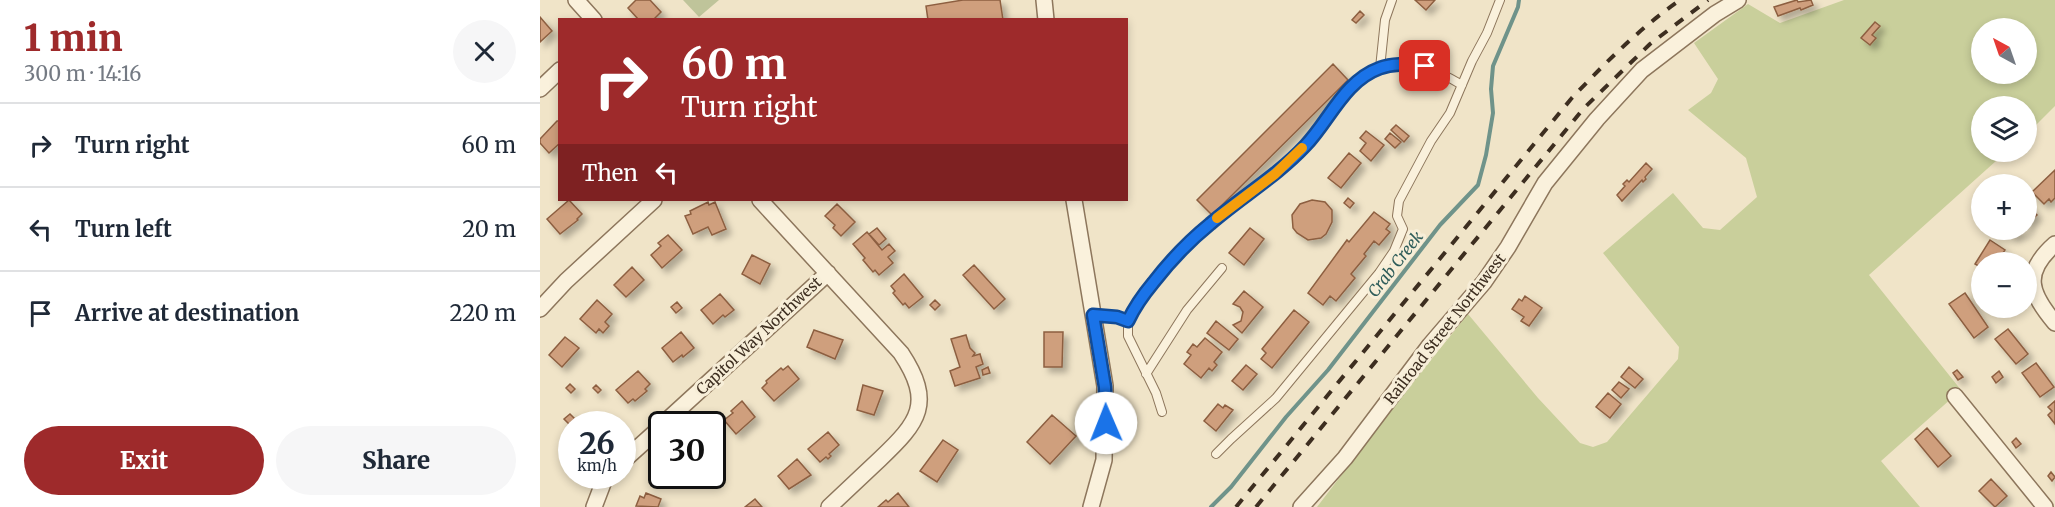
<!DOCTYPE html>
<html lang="en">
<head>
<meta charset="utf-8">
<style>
  :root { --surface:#fff; --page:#f6f6f7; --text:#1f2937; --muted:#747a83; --line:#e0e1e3; --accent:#9e2a2b }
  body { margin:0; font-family:Merriweather,serif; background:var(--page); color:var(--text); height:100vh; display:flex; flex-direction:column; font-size:22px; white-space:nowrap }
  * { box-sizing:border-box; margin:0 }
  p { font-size:20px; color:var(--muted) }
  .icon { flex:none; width:33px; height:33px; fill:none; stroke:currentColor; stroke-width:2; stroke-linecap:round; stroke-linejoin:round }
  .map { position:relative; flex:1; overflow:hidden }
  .drawer { display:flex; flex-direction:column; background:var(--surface); width:540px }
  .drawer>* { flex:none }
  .guide { position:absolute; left:18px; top:18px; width:570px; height:183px; border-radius:0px; box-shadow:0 3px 9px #0003; background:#9e2a2b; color:#fff; overflow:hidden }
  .needle { width:39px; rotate:320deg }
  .fabs { position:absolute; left:1431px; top:18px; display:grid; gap:12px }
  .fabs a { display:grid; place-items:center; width:66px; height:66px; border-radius:50%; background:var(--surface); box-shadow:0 3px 9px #0003; font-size:30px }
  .speed { position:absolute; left:18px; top:411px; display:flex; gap:12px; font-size:30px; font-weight:700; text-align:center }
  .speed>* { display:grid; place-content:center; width:78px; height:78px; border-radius:50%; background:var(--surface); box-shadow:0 3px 9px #0003; line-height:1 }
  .speed small { font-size:15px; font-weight:400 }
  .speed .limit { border:3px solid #111; border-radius:9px; background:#fff; color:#111 }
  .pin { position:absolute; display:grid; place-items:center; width:51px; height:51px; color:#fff; margin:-26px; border-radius:12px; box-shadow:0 3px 9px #0006 }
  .me { position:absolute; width:66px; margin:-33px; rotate:359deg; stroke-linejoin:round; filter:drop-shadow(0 0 4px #0008) }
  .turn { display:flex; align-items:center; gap:21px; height:126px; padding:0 24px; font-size:27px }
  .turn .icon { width:78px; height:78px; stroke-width:2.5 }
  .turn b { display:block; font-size:42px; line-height:51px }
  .then { display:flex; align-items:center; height:57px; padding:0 24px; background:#0003; gap:12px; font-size:22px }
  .round { display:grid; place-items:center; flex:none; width:63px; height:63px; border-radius:32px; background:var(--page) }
  .headline { display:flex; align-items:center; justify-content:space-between; height:102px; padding:0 24px }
  h1 { font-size:36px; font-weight:800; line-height:45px; color:var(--accent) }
  .action { display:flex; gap:12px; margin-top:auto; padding:12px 24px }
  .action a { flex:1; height:69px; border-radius:36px; background:var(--accent); color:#fff; font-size:24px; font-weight:800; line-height:69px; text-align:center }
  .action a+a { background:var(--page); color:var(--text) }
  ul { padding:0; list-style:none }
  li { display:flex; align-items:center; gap:18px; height:84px; padding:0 24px; border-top:2px solid var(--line) }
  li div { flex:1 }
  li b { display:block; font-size:22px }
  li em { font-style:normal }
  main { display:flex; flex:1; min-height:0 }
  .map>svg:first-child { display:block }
  .green { fill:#c9cf9b; fill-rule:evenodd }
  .cemetery { fill:#bfc49a }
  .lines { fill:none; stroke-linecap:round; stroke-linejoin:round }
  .stream { stroke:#6f938a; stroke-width:4 }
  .building { fill:#cf9f7d; stroke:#8d5f41; stroke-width:1.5; filter:url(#shadow) }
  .lane-casing { stroke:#8d765c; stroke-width:10 }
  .street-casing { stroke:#8d765c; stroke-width:18 }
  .lane { stroke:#faf1dc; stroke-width:8 }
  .street { stroke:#faf1dc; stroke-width:15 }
  .rail { stroke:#3d2e20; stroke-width:4; stroke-dasharray:10 10; stroke-linecap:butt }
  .route-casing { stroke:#114b97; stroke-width:15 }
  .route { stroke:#1a73e8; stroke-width:10 }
  .slow { stroke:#f59e0b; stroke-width:10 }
  .labels { text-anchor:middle; stroke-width:6; stroke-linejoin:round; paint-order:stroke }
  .street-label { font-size:15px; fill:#3d2e20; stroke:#f7eed8 }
  .water-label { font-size:16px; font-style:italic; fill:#2f5d5a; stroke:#f7eed8 }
</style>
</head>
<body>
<main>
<section class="drawer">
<div class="headline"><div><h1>1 min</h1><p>300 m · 14:16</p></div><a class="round"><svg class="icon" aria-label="close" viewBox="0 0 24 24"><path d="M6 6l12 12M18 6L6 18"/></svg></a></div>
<ul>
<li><svg class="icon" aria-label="right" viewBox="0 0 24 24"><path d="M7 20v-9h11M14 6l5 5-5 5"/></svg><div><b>Turn right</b></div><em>60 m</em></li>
<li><svg class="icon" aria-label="left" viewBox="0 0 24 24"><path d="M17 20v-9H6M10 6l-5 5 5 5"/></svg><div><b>Turn left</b></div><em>20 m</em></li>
<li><svg class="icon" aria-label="arrive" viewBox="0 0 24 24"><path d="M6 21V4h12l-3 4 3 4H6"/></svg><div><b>Arrive at destination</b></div><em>220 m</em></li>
</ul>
<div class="action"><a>Exit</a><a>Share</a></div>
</section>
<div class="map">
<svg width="1515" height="507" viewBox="0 0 1515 507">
  <defs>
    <filter id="shadow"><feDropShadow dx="5" dy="5" stdDeviation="3" flood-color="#0004"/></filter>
  </defs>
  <rect width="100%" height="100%" fill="#f0e4c8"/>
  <!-- green -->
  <path class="green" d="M 1304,0 L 1515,0 L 1515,106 L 1487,134 L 1486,106 L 1442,106 L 1442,152 L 1466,152 L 1329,275 L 1421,390 L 1341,461 L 1380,507 L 777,507 L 869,387 L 928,314 L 998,398 L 1040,443 L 1053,447 L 1067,442 L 1138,359 L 1139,347 L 1063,253 L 1133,193 L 1163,228 L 1180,230 L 1217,197 L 1206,158 L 1148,110 L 1171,93 L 1178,79 L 1154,43 L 1208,4 L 1240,23 ZM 1442,28 L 1486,28 L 1486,74 L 1442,74 Z"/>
  <!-- cemetery -->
  <path class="cemetery" d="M 143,0 L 179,0 L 159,17 Z"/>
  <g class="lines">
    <!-- stream -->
    <path class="stream" d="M 671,507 L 691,487 L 746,417 L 788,370 L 900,225 L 938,185 L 946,155 L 953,113 L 951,89 L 953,66 L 978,7 L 979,0"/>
  </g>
  <!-- building -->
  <path class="building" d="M 96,0 L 110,0 L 121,12 L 113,20 L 99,20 L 88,8 Z
    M 423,0 L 460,0 L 463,20 L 388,20 L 386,6 Z
    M 875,0 L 895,0 L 886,10 Z
    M 1257,0 L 1258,2 L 1271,0 L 1273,5 L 1261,10 L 1260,8 L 1238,16 L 1234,7 Z
    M 820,11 L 824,15 L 816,23 L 812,20 Z
    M 0,17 L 12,31 L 0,42 Z
    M 1335,22 L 1340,26 L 1332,35 L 1336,38 L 1330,45 L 1321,38 Z
    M 793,64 L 808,80 L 672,215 L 657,200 Z
    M 17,121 L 20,121 L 20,143 L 9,153 L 0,143 L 0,139 Z
    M 856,125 L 869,136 L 864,142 L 851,130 Z
    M 826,131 L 844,145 L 831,161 L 820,151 L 826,143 L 820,138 Z
    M 850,133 L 861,142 L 855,148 L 845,139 Z
    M 809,153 L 821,163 L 801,188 L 788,178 Z
    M 1106,163 L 1112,169 L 1105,177 L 1106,179 L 1103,182 L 1102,180 L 1082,201 L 1077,195 L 1085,186 L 1083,184 L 1087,180 L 1089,182 Z
    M 1515,170 L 1515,198 L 1511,202 L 1509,199 L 1504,204 L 1492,192 Z
    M 808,198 L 814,203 L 810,208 L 804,203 Z
    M 29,200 L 42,214 L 37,219 L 38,220 L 20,234 L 7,219 Z
    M 772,200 L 785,202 L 792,210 L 792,222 L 786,234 L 781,238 L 768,240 L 757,233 L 753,228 L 752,215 L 760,204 Z
    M 168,202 L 169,205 L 175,202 L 186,229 L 172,235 L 168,227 L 153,234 L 145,216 L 151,214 L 150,211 Z
    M 297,204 L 315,222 L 301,236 L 293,228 L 295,225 L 285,216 Z
    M 1486,204 L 1497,215 L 1487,224 L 1489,226 L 1486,229 Z
    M 834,212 L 850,224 L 846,229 L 850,232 L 839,245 L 834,241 L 824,254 L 826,256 L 811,274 L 815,278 L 796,301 L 790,296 L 783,305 L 768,293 L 807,240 L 809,242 Z
    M 337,228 L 346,239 L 339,245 L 329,234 Z
    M 710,228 L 724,239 L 704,265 L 689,253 Z
    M 1467,230 L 1486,230 L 1481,234 L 1479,232 L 1474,237 Z
    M 327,232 L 342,250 L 349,244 L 355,251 L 348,257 L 353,263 L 339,275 L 335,270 L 333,272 L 323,260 L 325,258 L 313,244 Z
    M 128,235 L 142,250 L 122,268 L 111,255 L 121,246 L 118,243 Z
    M 1450,240 L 1465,250 L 1457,262 L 1442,262 L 1442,268 L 1435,264 Z
    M 212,255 L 230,264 L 220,284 L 202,274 Z
    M 434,265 L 465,299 L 454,309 L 423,275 Z
    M 92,267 L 104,280 L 86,297 L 74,285 Z
    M 364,274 L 383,297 L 369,308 L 365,303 L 363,305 L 353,293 L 355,291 L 351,286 Z
    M 704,291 L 723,307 L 702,333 L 693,325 L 701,321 L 703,312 L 700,307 L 693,304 Z
    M 1425,293 L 1448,327 L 1434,338 L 1409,304 Z
    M 180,294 L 194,310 L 185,317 L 183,315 L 173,324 L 161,310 Z
    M 985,296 L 1002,308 L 989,326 L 981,321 L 984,317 L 972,309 L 979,299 L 982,301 Z
    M 57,300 L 72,314 L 65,322 L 69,326 L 63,333 L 59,329 L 56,333 L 40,319 Z
    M 395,300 L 400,305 L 395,310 L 390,305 Z
    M 137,302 L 142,308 L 136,313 L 131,307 Z
    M 754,310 L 769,322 L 732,368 L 721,359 L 726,353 L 722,349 Z
    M 676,321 L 698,339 L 689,350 L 667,333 Z
    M 1468,329 L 1488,354 L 1476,364 L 1455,339 Z
    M 274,330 L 303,340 L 295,359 L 267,347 Z
    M 141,332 L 154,348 L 143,357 L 142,355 L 133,362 L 122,348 Z
    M 504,332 L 523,332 L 522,367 L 504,367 Z
    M 426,335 L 430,348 L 435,353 L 433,356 L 440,354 L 443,364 L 436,367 L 440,378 L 415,386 L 410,371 L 420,367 L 411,339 Z
    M 25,337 L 39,348 L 22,367 L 9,355 Z
    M 665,338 L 682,352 L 674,362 L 677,365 L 672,371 L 669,368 L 661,378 L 644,364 L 651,355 L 647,352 L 653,344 L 657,347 Z
    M 1496,363 L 1514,387 L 1500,397 L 1482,373 Z
    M 706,365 L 717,374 L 703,390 L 692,381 Z
    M 248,366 L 259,379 L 234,401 L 222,388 L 227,383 L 226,381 L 241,368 L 243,370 Z
    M 448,367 L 450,373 L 443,375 L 442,370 Z
    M 1089,367 L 1103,379 L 1095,388 L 1081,377 Z
    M 1417,370 L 1423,377 L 1418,380 L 1413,373 Z
    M 98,371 L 110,384 L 105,389 L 107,391 L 95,401 L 93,399 L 88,403 L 76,390 Z
    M 1459,371 L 1463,377 L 1456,383 L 1452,377 Z
    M 1079,382 L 1089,389 L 1081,398 L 1072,390 Z
    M 30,384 L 35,389 L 31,393 L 26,388 Z
    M 56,385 L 61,390 L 58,393 L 53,388 Z
    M 323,385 L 343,391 L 334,415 L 317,410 Z
    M 1068,393 L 1081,404 L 1070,418 L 1056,407 Z
    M 202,401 L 215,417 L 196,434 L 184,420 L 193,413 L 191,411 Z
    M 1515,401 L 1515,424 L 1508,415 L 1512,411 L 1508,407 Z
    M 678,404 L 683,408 L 685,405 L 693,410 L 676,431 L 664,421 Z
    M 30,414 L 35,419 L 29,424 L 24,419 Z
    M 512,415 L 536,436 L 510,464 L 487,442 Z
    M 1387,428 L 1411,456 L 1398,467 L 1375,439 Z
    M 288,432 L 299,445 L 289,454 L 291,456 L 288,459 L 286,457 L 280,462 L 268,449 Z
    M 32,435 L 32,453 L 23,443 Z
    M 1476,438 L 1481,444 L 1476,448 L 1472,442 Z
    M 403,440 L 418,450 L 397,482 L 380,471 Z
    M 257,459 L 271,475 L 249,489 L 238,476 Z
    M 1511,472 L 1515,477 L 1512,481 L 1508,476 Z
    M 1451,479 L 1467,496 L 1455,507 L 1439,491 Z
    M 106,493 L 121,499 L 118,507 L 96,506 L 100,496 L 104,498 Z
    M 358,493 L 369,507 L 338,507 L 346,500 L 348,502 Z
    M 215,499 L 222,507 L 205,507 Z"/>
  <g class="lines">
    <defs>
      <path id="lane" d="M 840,68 L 845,20 L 852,0
        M 553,315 L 577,317 L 588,321 L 588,336 L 616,393 L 622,412
        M 588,321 C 595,306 603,295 613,283 C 630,261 649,241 670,224 C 701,197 737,176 765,146 C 790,120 804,81 840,68 C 869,57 897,70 922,85
        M 606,374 L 647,310 L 682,268
        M 676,454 L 691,439 L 736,398 L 839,273 L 854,251 L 863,229 L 857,216 L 859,201 L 891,141 L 910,113 L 932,61 L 947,33 L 960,0"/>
      <path id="street" d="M 36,0 L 54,20
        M 504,0 L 506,20
        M 0,89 L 20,70
        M 220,200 L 361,353 C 394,403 379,422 340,459 C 323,475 306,491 289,507
        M 534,200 L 565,386 L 564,460 L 551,507
        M 1515,244 C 1482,273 1490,293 1515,323
        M 0,309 L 26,281 L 114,200
        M 1415,396 L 1505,507
        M 123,424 L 288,273
        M 82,462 L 122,426
        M 54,507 L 65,478 L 68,476
        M 761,507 L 805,458 L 890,345 L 944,282 L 968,247 L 1005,183 L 1057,119 L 1102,70 L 1175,14 L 1198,0"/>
    </defs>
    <!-- lane casing -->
    <use href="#lane" class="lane-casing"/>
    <!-- street casing -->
    <use href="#street" class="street-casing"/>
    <!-- lane -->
    <use href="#lane" class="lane"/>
    <!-- street -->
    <use href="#street" class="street"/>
    <!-- rail -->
    <path class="rail" d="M 696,507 L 1031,99 C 1065,63 1100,28 1140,0
      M 716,507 L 1044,108 L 1110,44 L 1168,0"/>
  </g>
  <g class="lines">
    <defs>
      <path id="route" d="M 566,423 L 565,387 L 553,315 L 577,317 L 588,321 C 595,306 603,295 613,283 C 630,261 649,241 670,224 C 701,197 737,176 765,146 C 790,120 804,81 840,68 C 855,62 871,65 885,66"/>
    </defs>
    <!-- route casing -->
    <use href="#route" class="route-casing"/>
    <!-- route -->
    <use href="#route" class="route"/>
    <!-- slow -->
    <path class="slow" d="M 677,218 L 735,174 L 762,148"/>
  </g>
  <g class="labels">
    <!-- street labels -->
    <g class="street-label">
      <text transform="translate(905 329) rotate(-52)" y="5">Railroad Street Northwest</text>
      <text transform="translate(219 336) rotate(-43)" y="5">Capitol Way Northwest</text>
    </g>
    <!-- water labels -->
    <g class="water-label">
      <text transform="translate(855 264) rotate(-52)" y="6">Crab Creek</text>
    </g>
  </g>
</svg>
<div class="fabs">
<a><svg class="needle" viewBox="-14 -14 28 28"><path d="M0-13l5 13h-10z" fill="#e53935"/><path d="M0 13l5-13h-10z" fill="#747a83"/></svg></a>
<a><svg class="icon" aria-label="layers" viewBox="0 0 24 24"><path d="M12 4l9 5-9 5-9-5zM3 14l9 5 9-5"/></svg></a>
<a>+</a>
<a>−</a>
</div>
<div class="speed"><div>26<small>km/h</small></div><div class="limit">30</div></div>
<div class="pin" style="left:885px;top:66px;background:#d93025"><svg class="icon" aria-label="arrive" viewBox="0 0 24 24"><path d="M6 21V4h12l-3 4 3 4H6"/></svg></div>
<svg class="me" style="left:566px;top:423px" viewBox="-20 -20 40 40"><circle r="19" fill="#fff"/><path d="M0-13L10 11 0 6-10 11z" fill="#1a73e8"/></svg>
<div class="guide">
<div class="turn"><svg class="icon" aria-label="right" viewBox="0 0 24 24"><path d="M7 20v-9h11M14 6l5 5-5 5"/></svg><div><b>60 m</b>Turn right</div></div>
<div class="then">Then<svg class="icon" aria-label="left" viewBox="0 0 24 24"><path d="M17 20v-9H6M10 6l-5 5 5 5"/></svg></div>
</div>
</div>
</main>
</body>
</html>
